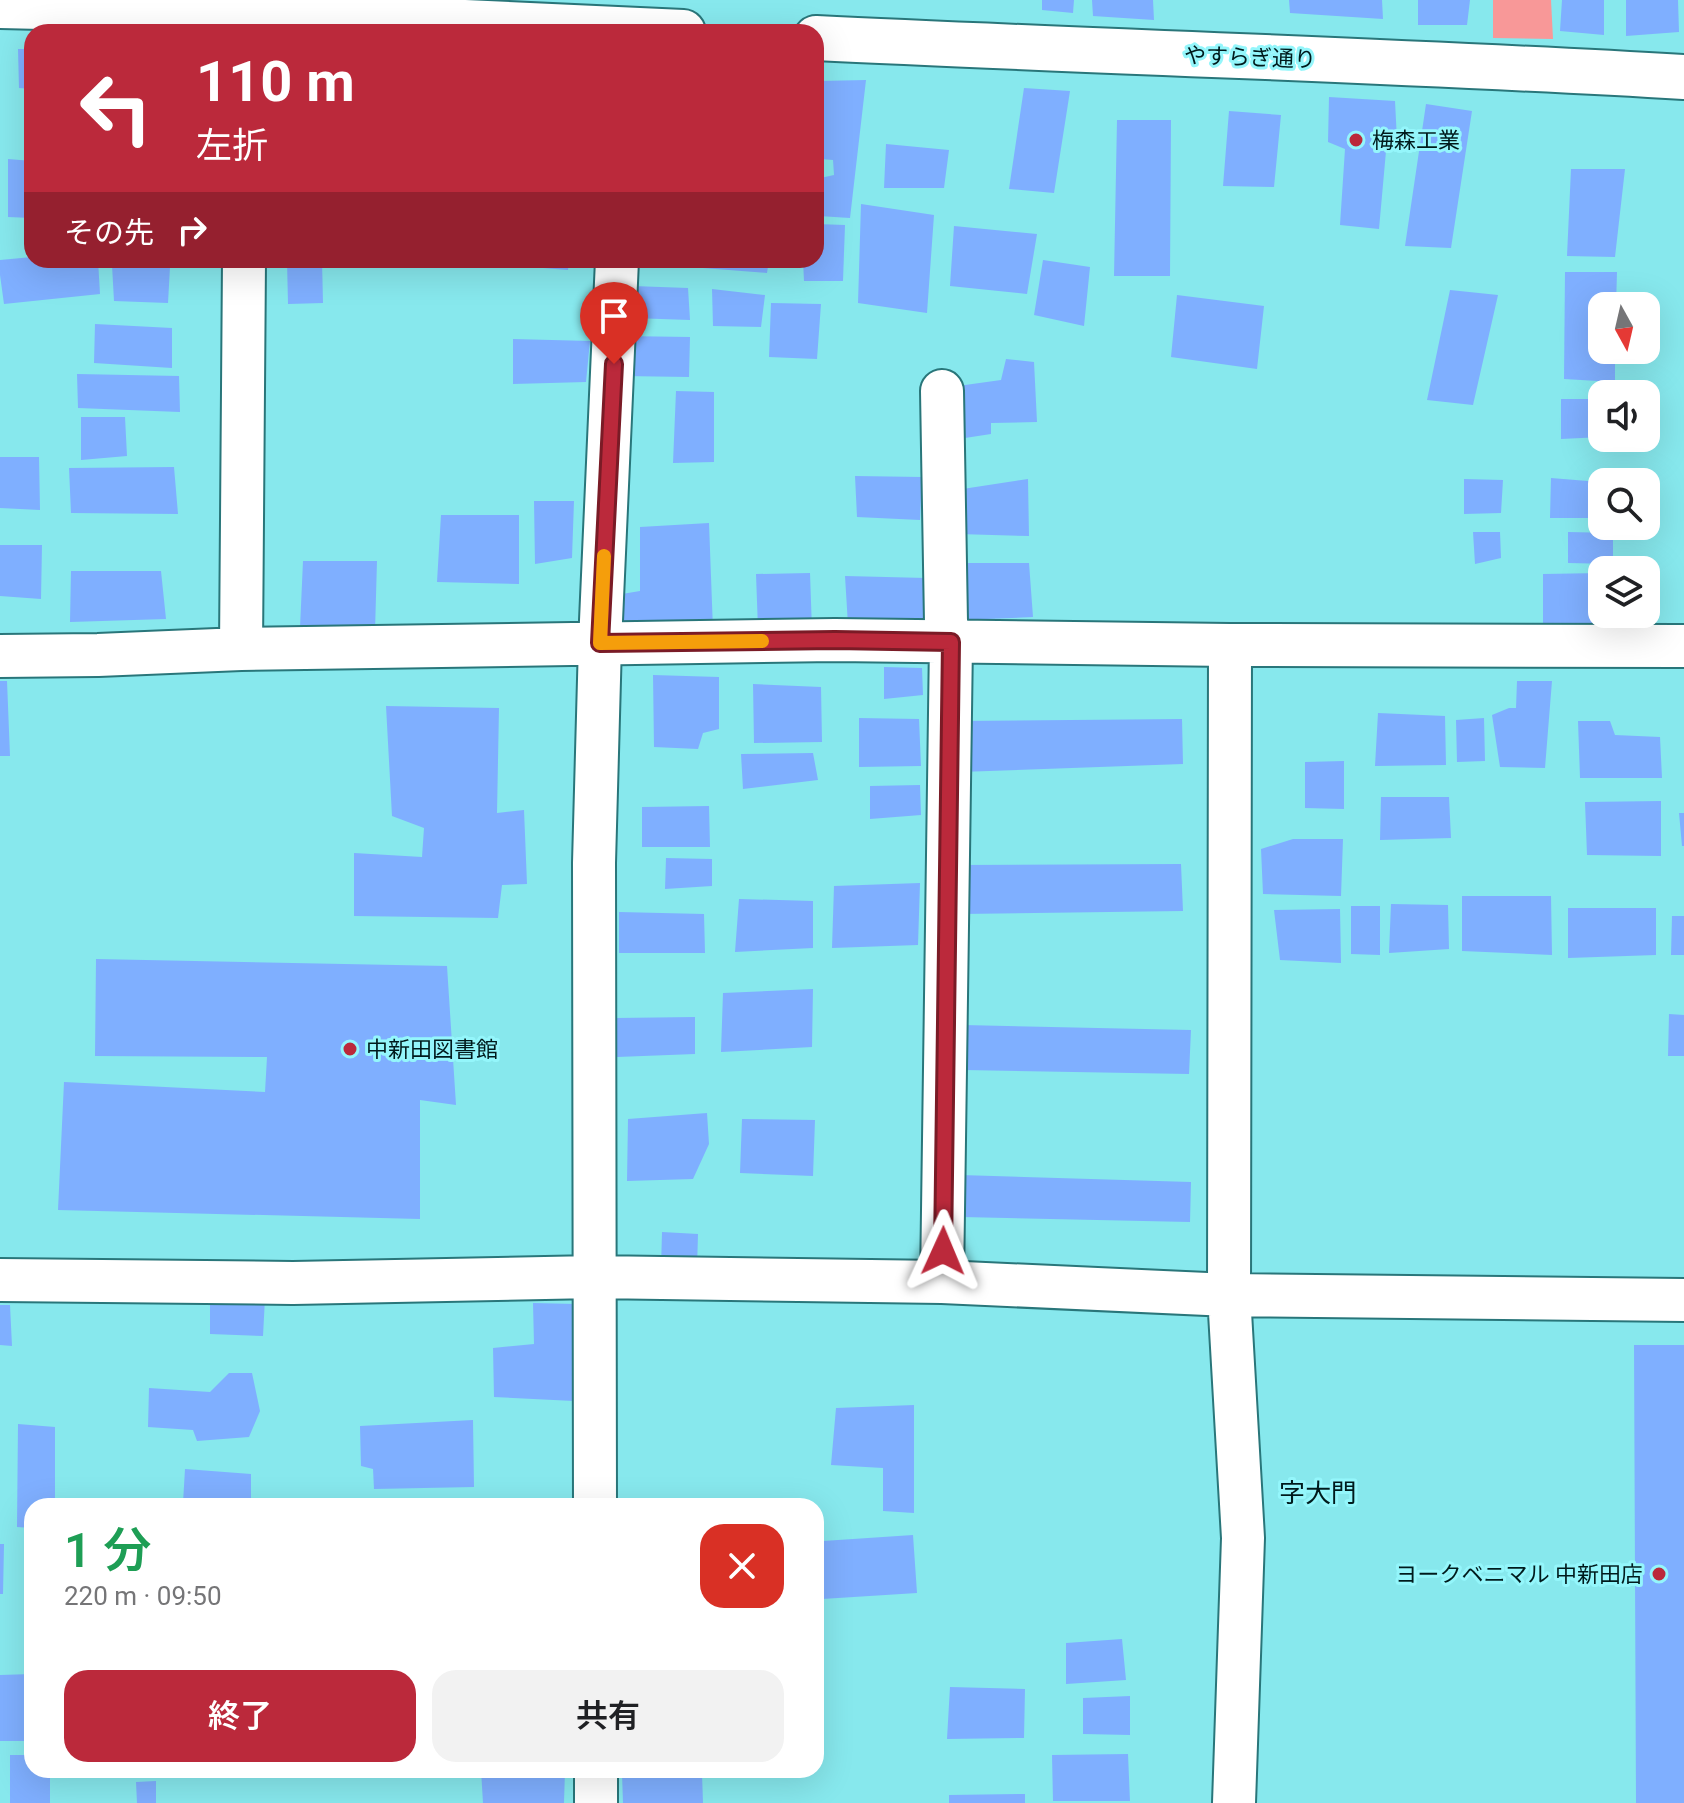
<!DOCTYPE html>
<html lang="ja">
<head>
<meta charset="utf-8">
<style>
  :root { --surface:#fff; --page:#f2f2f2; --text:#202124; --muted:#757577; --accent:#bb293b }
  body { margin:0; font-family:Roboto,"Noto Sans JP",sans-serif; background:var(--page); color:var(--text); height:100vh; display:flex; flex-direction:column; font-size:30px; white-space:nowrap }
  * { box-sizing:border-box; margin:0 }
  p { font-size:26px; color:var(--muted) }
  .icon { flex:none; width:44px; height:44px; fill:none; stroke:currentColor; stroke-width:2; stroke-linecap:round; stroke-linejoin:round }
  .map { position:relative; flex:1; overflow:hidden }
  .drawer { position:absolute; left:24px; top:1498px; width:800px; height:280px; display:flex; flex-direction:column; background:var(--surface); border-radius:24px; box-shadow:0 8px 32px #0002 }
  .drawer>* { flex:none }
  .guide { position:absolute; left:24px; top:24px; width:800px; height:244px; border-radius:24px; box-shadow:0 8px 32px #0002; background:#bb293b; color:#fff; overflow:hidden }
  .needle { width:52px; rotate:172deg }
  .controls { position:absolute; left:1588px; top:292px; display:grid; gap:16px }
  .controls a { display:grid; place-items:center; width:72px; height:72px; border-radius:16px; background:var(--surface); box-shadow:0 8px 32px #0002; font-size:40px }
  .pin { position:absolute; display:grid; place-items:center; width:68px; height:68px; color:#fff; margin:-82px -34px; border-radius:50% 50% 50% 0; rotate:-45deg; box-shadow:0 0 8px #0007 }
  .pin .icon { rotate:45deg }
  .me { position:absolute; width:88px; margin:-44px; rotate:1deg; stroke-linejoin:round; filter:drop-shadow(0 0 6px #0008) }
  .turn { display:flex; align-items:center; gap:28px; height:168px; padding:0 40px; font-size:36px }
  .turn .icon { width:104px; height:104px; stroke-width:2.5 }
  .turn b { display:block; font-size:56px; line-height:68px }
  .then { display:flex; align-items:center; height:76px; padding:0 40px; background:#0003; gap:16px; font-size:30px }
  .round { display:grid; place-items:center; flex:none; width:84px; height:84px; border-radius:24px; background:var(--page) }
  .head { display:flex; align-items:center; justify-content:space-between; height:136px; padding:0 40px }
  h1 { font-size:48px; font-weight:600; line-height:60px; color:#1e9e55 }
  .primary-button { display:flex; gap:16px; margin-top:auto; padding:16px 40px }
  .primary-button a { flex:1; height:92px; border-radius:24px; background:var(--accent); color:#fff; font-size:32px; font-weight:600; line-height:92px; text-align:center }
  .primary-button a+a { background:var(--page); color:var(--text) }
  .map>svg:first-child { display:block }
  .green { fill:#f89898 }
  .building { fill:#7fafff }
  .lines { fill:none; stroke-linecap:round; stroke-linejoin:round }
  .street-casing { stroke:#29767a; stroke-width:46 }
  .secondary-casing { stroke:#29767a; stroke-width:48 }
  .street { stroke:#fff; stroke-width:42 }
  .secondary { stroke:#fff; stroke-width:44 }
  .route-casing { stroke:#7a1b26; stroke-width:20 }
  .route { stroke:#bb293b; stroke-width:14 }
  .slow { stroke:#f59e0b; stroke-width:14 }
  .poi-dot { fill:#bb293b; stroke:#94f6fb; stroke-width:3 }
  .labels { text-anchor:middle; stroke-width:6; stroke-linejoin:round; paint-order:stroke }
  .street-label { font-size:22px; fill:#001a1c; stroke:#94f6fb }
  .poi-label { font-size:22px; fill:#001a1c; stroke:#94f6fb; text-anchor:start }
  .quarter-label { font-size:26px; fill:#001a1c; stroke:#94f6fb }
</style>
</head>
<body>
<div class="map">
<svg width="1684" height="1803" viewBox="0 0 1684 1803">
  <rect width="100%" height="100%" fill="#87e8ed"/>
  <!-- green -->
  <path class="green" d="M 1493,0 L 1551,0 L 1553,39 L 1493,38 Z"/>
  <!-- building -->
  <path class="building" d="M 1042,0 L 1074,0 L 1073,13 L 1042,10 Z
    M 1092,0 L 1153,0 L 1154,20 L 1093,16 Z
    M 1289,0 L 1382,0 L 1383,19 L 1290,13 Z
    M 1418,0 L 1470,0 L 1467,25 L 1418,25 Z
    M 1562,0 L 1604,0 L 1604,35 L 1560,31 Z
    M 1626,0 L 1678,0 L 1679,32 L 1626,36 Z
    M 18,49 L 32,49 L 32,89 L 19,88 Z
    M 866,80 L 850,218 L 819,216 L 816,213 L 816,179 L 834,175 L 833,160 L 821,159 L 819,81 Z
    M 1024,88 L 1070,91 L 1054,193 L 1009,189 Z
    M 1329,97 L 1395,101 L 1397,140 L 1387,140 L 1379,229 L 1340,225 L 1345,149 L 1328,142 Z
    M 1426,104 L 1472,111 L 1451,248 L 1405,246 Z
    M 1229,111 L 1281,115 L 1274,187 L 1223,186 Z
    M 1117,120 L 1171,120 L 1170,276 L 1114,276 Z
    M 886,144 L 949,150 L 944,188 L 884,188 Z
    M 8,159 L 32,161 L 32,218 L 8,217 Z
    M 1571,169 L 1625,169 L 1615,257 L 1567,256 Z
    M 861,204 L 934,215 L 927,313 L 858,303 Z
    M 816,224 L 845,225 L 843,281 L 804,281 L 803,260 L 816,260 Z
    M 954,226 L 1037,234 L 1027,294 L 950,286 Z
    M 32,257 L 32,260 L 98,260 L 100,294 L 4,304 L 0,275 L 0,260 Z
    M 287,260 L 322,260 L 323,303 L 288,304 Z
    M 339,260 L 422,260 L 422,267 L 340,267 Z
    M 532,260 L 569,260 L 568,270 L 531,267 Z
    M 696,260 L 769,260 L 767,273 L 703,268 Z
    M 1043,260 L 1090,267 L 1084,326 L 1034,315 Z
    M 112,265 L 170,267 L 168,303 L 114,301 Z
    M 1565,272 L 1617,272 L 1616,306 L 1602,306 L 1602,350 L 1615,350 L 1615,382 L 1564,379 Z
    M 633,286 L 688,288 L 690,320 L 632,318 Z
    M 712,289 L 765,295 L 761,327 L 713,326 Z
    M 1450,290 L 1498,295 L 1473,405 L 1427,400 Z
    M 1177,295 L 1264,306 L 1257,369 L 1171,357 Z
    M 771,303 L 821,304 L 817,359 L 769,357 Z
    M 95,324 L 172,328 L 172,368 L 94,363 Z
    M 622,336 L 690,337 L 689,377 L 623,376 Z
    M 513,339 L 590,341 L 586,382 L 513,384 Z
    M 1006,359 L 1034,362 L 1037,422 L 991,423 L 991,434 L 965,438 L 958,386 L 1001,380 Z
    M 77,374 L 179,376 L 180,412 L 78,408 Z
    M 676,391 L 714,392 L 714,462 L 673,463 Z
    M 1561,399 L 1602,399 L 1602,437 L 1561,439 Z
    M 81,417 L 125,417 L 127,456 L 81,460 Z
    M 0,457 L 39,457 L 40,510 L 0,508 Z
    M 174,467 L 178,514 L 71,513 L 69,468 Z
    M 855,476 L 922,477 L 920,520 L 857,517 Z
    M 1551,478 L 1600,482 L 1597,518 L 1550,518 Z
    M 1028,479 L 1029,536 L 958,534 L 956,490 Z
    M 1464,479 L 1503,480 L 1501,513 L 1464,514 Z
    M 534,501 L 574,501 L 572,558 L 535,564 Z
    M 441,515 L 519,515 L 519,584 L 437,582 Z
    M 709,523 L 713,630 L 620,632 L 622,594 L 640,591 L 640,527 Z
    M 1473,532 L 1500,532 L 1501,558 L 1475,564 Z
    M 1568,532 L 1613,533 L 1613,564 L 1568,563 Z
    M 0,545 L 42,545 L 41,599 L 0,596 Z
    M 303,561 L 377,561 L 375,631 L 300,628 Z
    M 959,563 L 1029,563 L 1033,617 L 962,620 Z
    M 71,571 L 161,571 L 166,619 L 70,622 Z
    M 810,573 L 812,630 L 758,629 L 756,574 Z
    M 1602,573 L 1602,614 L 1616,614 L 1616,626 L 1543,625 L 1543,574 Z
    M 845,576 L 926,578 L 925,625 L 848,625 Z
    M 884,667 L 922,668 L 923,695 L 884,699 Z
    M 653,675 L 719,677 L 719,729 L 703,733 L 698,749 L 654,747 Z
    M 0,681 L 7,681 L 10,756 L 0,756 Z
    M 1517,681 L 1552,681 L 1545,768 L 1500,767 L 1492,715 L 1509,708 L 1516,708 Z
    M 753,684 L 821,687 L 822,742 L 754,743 Z
    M 386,706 L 499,708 L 497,813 L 524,810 L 527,884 L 502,885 L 498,918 L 354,916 L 354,853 L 422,857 L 424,828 L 392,816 Z
    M 1378,713 L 1445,716 L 1446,765 L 1375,766 Z
    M 859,718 L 919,719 L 921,766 L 859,767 Z
    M 1484,718 L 1485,761 L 1457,762 L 1456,720 Z
    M 1182,719 L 1183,764 L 960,772 L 959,721 Z
    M 1578,721 L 1610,721 L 1615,735 L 1660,737 L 1662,778 L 1580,778 Z
    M 813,753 L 818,780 L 743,789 L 741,754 Z
    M 1344,761 L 1344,809 L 1305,808 L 1305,762 Z
    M 920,785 L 921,815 L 870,819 L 870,786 Z
    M 1381,797 L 1449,797 L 1451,838 L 1380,840 Z
    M 1661,801 L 1661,856 L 1587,855 L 1585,802 Z
    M 709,806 L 710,847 L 642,847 L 642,807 Z
    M 1679,813 L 1684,813 L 1684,846 L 1682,846 Z
    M 1293,839 L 1343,839 L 1341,896 L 1263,894 L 1261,849 Z
    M 666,858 L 712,859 L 712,886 L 665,889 Z
    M 1181,864 L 1183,911 L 961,914 L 958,865 Z
    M 920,883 L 918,945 L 832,948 L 834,886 Z
    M 1462,896 L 1551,896 L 1552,955 L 1462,951 Z
    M 739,899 L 813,901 L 813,948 L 735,952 Z
    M 1391,904 L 1448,905 L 1449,949 L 1389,953 Z
    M 1351,906 L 1380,906 L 1380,955 L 1351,954 Z
    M 1568,908 L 1656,908 L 1656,955 L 1568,958 Z
    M 1340,909 L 1341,963 L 1280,960 L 1274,910 Z
    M 619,912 L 704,914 L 705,953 L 619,953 Z
    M 1672,916 L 1684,916 L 1684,955 L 1671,955 Z
    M 96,959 L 447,966 L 456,1105 L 420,1100 L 420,1219 L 58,1210 L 64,1082 L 265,1092 L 267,1057 L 95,1056 Z
    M 813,989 L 812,1047 L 721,1052 L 723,993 Z
    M 1669,1014 L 1684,1015 L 1684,1056 L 1668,1056 Z
    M 695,1017 L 695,1054 L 617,1057 L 616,1018 Z
    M 963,1025 L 1191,1030 L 1189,1074 L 964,1070 Z
    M 707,1113 L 709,1144 L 693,1179 L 627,1181 L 628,1119 Z
    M 742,1119 L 815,1120 L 813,1176 L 740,1173 Z
    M 960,1175 L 1191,1182 L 1190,1222 L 962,1217 Z
    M 662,1232 L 698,1234 L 697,1268 L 661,1268 Z
    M 210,1297 L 265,1298 L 263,1336 L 210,1334 Z
    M 533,1303 L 576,1304 L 574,1401 L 494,1397 L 493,1348 L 534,1344 Z
    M 0,1305 L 10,1305 L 12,1346 L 0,1345 Z
    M 1634,1345 L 1684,1345 L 1684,1803 L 1636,1803 Z
    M 229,1373 L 252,1373 L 260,1411 L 249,1437 L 197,1441 L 193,1430 L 148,1427 L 149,1388 L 210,1392 Z
    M 914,1405 L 914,1513 L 883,1511 L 883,1468 L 831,1465 L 836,1408 Z
    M 473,1420 L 474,1487 L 374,1489 L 373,1469 L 361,1466 L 360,1426 Z
    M 18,1424 L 55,1427 L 55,1506 L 32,1506 L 32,1528 L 17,1527 Z
    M 185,1469 L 251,1474 L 251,1503 L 183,1503 Z
    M 913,1535 L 917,1593 L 822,1599 L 823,1541 Z
    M 0,1544 L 4,1544 L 3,1594 L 0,1594 Z
    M 1122,1639 L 1126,1680 L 1066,1684 L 1066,1643 Z
    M 32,1674 L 32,1741 L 0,1741 L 0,1675 Z
    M 950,1687 L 1025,1689 L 1024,1738 L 947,1739 Z
    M 1130,1696 L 1130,1735 L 1083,1734 L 1083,1698 Z
    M 1128,1754 L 1130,1801 L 1053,1801 L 1052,1755 Z
    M 10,1755 L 32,1755 L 32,1770 L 50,1770 L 50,1803 L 10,1803 Z
    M 481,1770 L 565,1770 L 564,1803 L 483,1803 Z
    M 622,1773 L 702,1773 L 703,1803 L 623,1803 Z
    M 156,1781 L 156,1803 L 137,1803 L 136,1782 Z
    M 1025,1794 L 1025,1803 L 949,1803 L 949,1795 Z"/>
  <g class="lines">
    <defs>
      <path id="street" d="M 942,391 L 946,622 L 951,642 L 942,1282
        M 1230,645 L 1229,1295 L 1243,1538 L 1234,1803
        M 241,649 L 244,260
        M 0,656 L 98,655 L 241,649 L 835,640 L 1230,645 L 1684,646
        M 0,1280 L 293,1283 L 594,1277 L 942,1282 L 1229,1295 L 1684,1300
        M 595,1506 L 594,863 L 600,643 L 617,260
        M 596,1770 L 596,1803"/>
      <path id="secondary" d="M 0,6 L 247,12 L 683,32
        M 816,38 C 1105,52 1395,60 1684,77"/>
    </defs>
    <!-- street casing -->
    <use href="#street" class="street-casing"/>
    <!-- secondary casing -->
    <use href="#secondary" class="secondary-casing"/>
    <!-- street -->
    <use href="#street" class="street"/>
    <!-- secondary -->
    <use href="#secondary" class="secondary"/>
  </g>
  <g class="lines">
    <defs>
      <path id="route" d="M 614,364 L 600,643 L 835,640 L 951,642 L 943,1251"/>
    </defs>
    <!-- route casing -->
    <use href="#route" class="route-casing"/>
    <!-- route -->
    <use href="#route" class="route"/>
    <!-- slow -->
    <path class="slow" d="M 604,556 L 600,643 L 762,641"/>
  </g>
  <!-- markers -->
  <g class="poi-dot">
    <circle cx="1356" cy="140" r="8"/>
    <circle cx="350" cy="1049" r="8"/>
    <circle cx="1659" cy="1574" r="8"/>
  </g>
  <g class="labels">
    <!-- street labels -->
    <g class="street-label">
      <text transform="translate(1250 57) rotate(2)" y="8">やすらぎ通り</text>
    </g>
    <!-- poi labels -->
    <g class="poi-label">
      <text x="1372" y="148">梅森工業</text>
      <text x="366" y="1057">中新田図書館</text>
      <text x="1643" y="1582" text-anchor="end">ヨークベニマル 中新田店</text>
    </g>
    <!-- quarter labels -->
    <g class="quarter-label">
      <text x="1318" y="1502">字大門</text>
    </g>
  </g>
</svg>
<div class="controls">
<a><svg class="needle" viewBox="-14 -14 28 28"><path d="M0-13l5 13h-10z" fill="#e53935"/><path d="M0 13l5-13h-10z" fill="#757577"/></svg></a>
<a><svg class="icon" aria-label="sound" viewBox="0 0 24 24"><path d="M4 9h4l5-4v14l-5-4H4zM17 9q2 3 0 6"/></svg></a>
<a><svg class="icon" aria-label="search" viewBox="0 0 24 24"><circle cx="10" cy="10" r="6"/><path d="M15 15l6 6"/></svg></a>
<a><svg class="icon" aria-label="layers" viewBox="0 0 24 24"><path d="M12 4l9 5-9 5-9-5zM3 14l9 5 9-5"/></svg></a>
</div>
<div class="pin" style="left:614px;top:364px;background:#d93025"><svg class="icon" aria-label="arrive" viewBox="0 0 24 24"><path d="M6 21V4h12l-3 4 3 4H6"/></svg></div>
<svg class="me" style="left:943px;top:1251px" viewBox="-20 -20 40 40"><path d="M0-17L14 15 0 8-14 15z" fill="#bb293b" stroke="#fff" stroke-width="4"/></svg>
<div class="guide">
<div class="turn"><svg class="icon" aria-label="left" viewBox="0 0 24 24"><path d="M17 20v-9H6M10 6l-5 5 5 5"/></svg><div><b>110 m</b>左折</div></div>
<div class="then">その先<svg class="icon" aria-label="right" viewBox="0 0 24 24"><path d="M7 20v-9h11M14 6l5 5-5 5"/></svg></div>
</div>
<section class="drawer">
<div class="head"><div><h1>1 分</h1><p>220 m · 09:50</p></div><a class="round" style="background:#d93025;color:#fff"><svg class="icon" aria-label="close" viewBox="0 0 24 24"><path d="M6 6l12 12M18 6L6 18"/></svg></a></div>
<div class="primary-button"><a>終了</a><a>共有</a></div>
</section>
</div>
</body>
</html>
